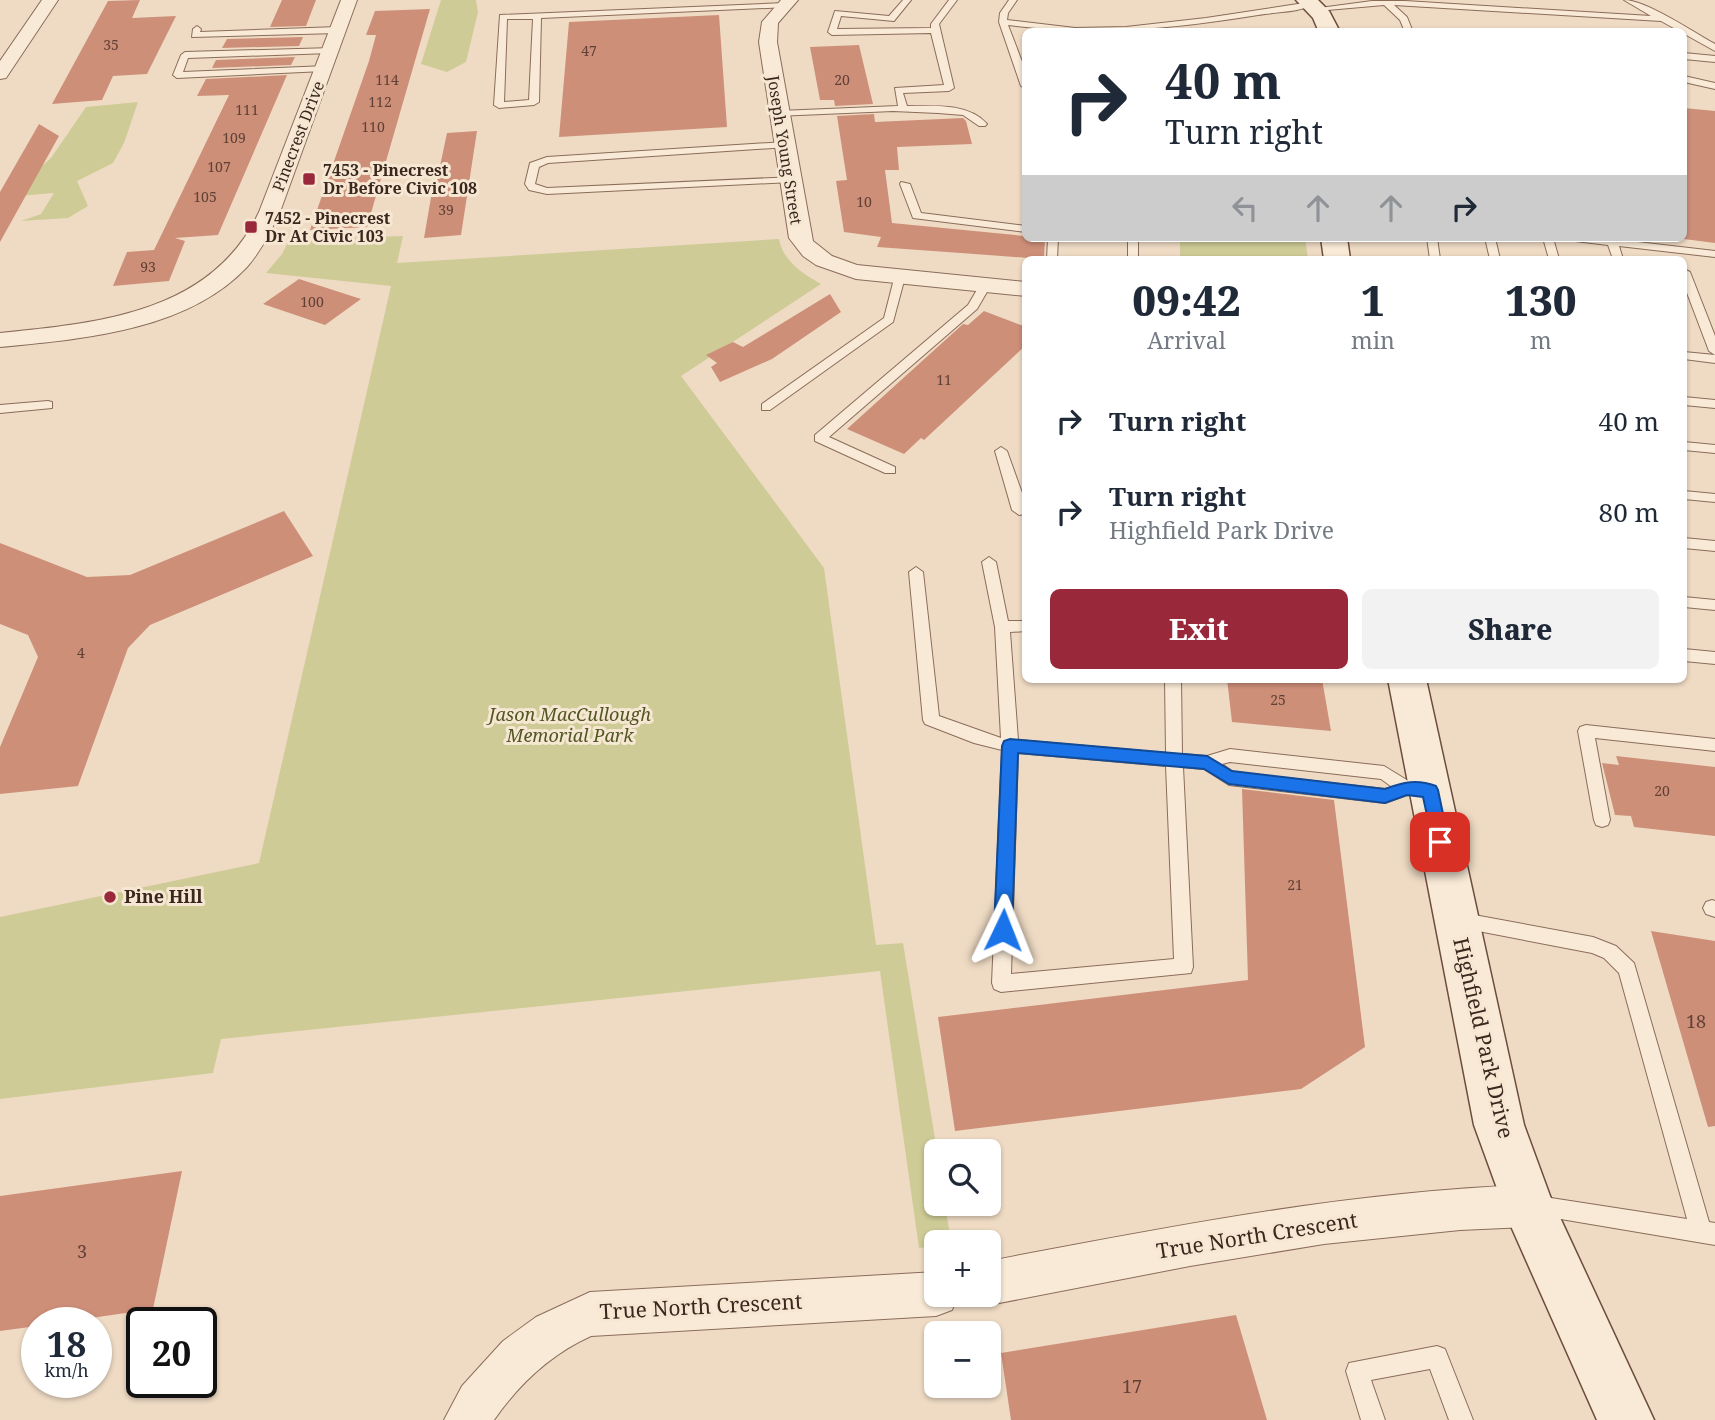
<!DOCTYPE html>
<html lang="en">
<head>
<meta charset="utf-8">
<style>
  :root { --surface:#fff; --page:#f2f2f3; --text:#1f2937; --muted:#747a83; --accent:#9a283b }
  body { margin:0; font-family:"Noto Serif",serif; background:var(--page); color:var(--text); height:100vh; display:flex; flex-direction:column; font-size:26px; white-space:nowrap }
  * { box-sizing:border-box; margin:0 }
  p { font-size:23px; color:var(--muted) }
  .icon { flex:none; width:38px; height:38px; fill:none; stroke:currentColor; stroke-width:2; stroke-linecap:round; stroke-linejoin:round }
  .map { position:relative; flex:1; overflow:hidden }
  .panel { position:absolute; left:1022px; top:256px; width:665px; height:427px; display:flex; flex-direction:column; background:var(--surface); border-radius:10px; box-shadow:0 2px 5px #0004 }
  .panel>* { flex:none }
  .hud { position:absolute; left:1022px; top:28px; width:665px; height:214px; border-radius:10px; box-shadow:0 2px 5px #0004; background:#fff; color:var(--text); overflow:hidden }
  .controls { position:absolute; left:924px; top:1139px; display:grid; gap:14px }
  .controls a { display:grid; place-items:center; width:77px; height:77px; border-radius:10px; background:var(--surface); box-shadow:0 2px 5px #0004; font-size:35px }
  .speed { position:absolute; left:21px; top:1307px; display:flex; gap:14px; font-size:35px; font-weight:700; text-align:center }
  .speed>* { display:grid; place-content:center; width:91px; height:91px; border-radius:50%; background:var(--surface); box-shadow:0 2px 5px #0004; line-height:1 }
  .speed small { font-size:18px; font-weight:400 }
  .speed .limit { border:4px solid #111; border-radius:10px; background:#fff; color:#111 }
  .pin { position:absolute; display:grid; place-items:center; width:60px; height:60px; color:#fff; margin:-30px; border-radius:14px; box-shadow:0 4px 10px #0006 }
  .me { position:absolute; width:77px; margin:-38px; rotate:2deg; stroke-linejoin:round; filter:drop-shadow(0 0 5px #0008) }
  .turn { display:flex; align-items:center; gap:24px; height:147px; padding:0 28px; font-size:32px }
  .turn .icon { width:91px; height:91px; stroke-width:2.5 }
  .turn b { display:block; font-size:49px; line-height:60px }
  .lanes { display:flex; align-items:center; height:66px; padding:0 28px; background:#0003; justify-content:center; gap:35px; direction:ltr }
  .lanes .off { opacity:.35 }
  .eta { display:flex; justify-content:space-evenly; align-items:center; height:119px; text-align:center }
  .eta b { font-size:42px; font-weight:800; line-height:49px }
  .primary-button { display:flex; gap:14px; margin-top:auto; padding:14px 28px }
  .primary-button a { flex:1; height:80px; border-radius:10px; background:var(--accent); color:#fff; font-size:28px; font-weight:800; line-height:80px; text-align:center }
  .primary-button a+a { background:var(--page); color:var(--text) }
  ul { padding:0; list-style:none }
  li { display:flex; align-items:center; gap:21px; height:91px; padding:0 28px }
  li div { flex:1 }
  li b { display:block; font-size:26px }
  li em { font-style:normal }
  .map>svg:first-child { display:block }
  .green { fill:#cecb97 }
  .building { fill:#ce8f79 }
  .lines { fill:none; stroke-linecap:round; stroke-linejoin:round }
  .lane-casing { stroke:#8a6c5a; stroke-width:2 }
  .street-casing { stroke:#8a6c5a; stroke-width:2 }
  .secondary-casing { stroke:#6c4d3d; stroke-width:3 }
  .lane { fill:#f9ead7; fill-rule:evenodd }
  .street { fill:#f9ead7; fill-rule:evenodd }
  .secondary { fill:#f9ead7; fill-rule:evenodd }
  .route { fill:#1a73e8; stroke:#114b97; stroke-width:2 }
  .poi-dot { fill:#9a283b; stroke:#f6e7d3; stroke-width:2.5 }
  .labels { text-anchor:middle; stroke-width:6; stroke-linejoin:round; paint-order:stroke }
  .number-label { font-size:14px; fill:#5f4135 }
  .far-street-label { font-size:16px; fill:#3a271e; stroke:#f6e7d3 }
  .far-poi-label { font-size:16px; font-weight:bold; fill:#3a271e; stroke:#f6e7d3; text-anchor:start }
  .park-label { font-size:18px; font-style:italic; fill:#525624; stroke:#f6e7d3 }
  .poi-label { font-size:18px; font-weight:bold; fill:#3a271e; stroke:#f6e7d3; text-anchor:start }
  .near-number-label { font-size:18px; fill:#5f4135 }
  .near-street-label { font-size:21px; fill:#3a271e; stroke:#f6e7d3 }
</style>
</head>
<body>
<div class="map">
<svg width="1715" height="1420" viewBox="0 0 1715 1420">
  <rect width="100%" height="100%" fill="#efdbc4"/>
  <!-- green -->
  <path class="green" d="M 441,0 L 476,0 L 478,12 L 466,62 L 447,72 L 421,64 Z
    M 138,102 L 124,143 L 113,163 L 77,181 L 88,206 L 68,218 L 21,221 L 41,214 L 54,193 L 7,197 L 51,158 L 86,107 Z
    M 403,236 L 397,263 L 779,239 C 783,261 803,274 821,284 L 681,376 L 824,568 L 876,945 L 903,943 L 937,1151 L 936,1204 L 945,1204 L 951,1242 L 936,1242 L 936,1246 L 919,1248 L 880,971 L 221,1039 L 213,1073 L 0,1099 L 0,917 L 259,863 L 391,286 L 266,273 L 282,254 L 289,240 Z
    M 1180,238 L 1305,238 L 1308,259 L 1180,259 Z"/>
  <!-- building -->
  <path class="building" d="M 140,0 L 132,18 L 176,16 L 147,74 L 113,76 L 102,100 L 52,104 L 108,1 Z
    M 282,0 L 316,0 L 306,26 L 270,27 Z
    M 430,9 L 367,227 L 310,230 L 369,61 L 376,35 L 366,35 L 375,11 Z
    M 719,15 L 727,127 L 559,137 L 569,22 Z
    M 303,37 L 299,46 L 222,48 L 227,39 Z
    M 859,45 L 873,104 L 835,106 L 834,100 L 820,100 L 810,47 Z
    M 295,57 L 291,65 L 212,68 L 216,60 Z
    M 287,75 L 218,235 L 175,238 L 185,241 L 169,281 L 113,286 L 127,252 L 154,250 L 229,95 L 197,96 L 206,79 Z
    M 1684,108 L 1715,111 L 1715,243 L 1684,239 Z
    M 874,114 L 875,122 L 963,118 L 966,121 L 972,144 L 897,147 L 899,170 L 885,170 L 892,223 L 1045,238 L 1044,259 L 877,247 L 881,237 L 844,232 L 836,181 L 847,180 L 837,116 Z
    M 39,124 L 59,136 L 0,242 L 0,192 Z
    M 477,131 L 461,235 L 424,238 L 433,186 L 436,185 L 447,133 Z
    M 299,279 L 361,299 L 325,325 L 263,304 Z
    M 830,294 L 841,312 L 772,359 L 720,382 L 711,367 L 717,363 L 706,355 L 733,342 L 743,347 Z
    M 984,311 L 1026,327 L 1026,345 L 924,440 L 921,438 L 904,454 L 847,429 L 963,324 L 968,325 Z
    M 284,511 L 313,556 L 150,625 L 128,648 L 78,786 L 0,794 L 0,747 L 38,657 L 28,635 L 0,624 L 0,543 L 87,577 L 130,575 Z
    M 1227,679 L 1322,679 L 1331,731 L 1232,722 Z
    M 1616,756 L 1715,767 L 1715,836 L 1634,827 L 1631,816 L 1615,815 L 1602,763 L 1619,765 Z
    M 1242,789 L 1334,800 L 1365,1047 L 1301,1089 L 955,1131 L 938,1017 L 1248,980 Z
    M 1651,931 L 1715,941 L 1715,1126 L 1708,1127 Z
    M 182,1171 L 153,1309 L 57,1323 L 37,1323 L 37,1326 L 0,1331 L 0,1196 Z
    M 1236,1315 L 1267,1420 L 1011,1420 L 1001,1353 Z"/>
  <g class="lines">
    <defs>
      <path id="lane" d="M 903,0 L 911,0 L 894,21 L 841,16 L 837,29 L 931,28 L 931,24 L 949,0 L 957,0 L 939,24 L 954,88 L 949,91 L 903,93 L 907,106 C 933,106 969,103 987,124 L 985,126 L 979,126 L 963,115 L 938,113 L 893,111 L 776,116 L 776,112 L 779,111 L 898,106 L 895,88 L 944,85 L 931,33 L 832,35 L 828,32 L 835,11 L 889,16 Z
        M 1009,0 L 1017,0 L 1008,13 L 1007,20 L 1075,28 L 1126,27 L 1206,18 L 1311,2 L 1315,4 C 1301,12 1275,12 1258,15 C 1172,29 1095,36 1008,25 L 1026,72 L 1026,89 L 1021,86 L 999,22 L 1000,13 Z
        M 1624,0 C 1646,0 1693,32 1715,44 L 1715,51 L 1661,21 L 1394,5 L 1407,17 L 1413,32 L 1405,32 L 1400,20 L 1384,5 L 1316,11 L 1312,9 L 1372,1 L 1405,1 L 1651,16 Z
        M 785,3 L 788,3 L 788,7 L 541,18 L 539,102 L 534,105 L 499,108 L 494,105 L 500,15 ZM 507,19 L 533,19 L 529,100 L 504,102 Z
        M 197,26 L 201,29 L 200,32 L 338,27 L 342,30 L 338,33 L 192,37 L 193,29 Z
        M 333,48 L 333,52 L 330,53 L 188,58 L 183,72 L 327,66 L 327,70 L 324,71 L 177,78 L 173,75 L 181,55 L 185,52 Z
        M 1684,53 L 1715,56 L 1715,62 L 1684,59 Z
        M 1684,76 L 1715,83 L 1715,89 L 1684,82 Z
        M 785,142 L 788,143 L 788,147 L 548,163 L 539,167 L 535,184 L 547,188 L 795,177 L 795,181 L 791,182 L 547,194 L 529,190 L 525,184 L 530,163 L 547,157 Z
        M 901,182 L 910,184 L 921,213 L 1026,226 L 1026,232 L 913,218 L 900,184 Z
        M 1048,238 L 1058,238 L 1057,259 L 1047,259 Z
        M 1128,238 L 1138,238 L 1138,259 L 1128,259 Z
        M 1427,238 L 1437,238 L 1440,259 L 1430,259 Z
        M 1485,238 L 1495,238 L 1500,259 L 1490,259 Z
        M 1543,238 L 1553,238 L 1559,259 L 1549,259 Z
        M 1570,238 L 1603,238 L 1715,251 L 1715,257 L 1619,246 L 1623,259 L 1613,259 L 1608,245 L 1575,241 Z
        M 1684,269 L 1690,272 L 1715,336 L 1715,355 L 1709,351 L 1684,285 Z
        M 895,275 L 905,277 L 893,322 L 770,410 L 762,410 L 762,404 L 884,318 Z
        M 985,282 L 991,285 L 977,309 L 829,437 L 895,467 L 895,473 L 885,473 L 815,441 L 815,435 L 968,305 L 981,283 Z
        M 1684,352 L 1715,355 L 1715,363 L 1684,359 Z
        M 1684,397 L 1715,400 L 1715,408 L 1684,405 Z
        M 48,401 L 52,402 L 52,408 L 0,413 L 0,405 Z
        M 1684,442 L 1715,445 L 1715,453 L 1684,450 Z
        M 1001,447 L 1007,451 L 1026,504 L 1026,514 L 1019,515 L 1012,510 L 995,451 Z
        M 1684,491 L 1715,494 L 1715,502 L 1684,499 Z
        M 1684,538 L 1715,541 L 1715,551 L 1684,548 Z
        M 989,557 L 996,562 L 1008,621 L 1026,621 L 1026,631 L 1010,632 L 1018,740 L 1166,753 L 1165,679 L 1181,679 L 1182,754 L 1207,756 L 1230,749 L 1384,766 L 1410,782 L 1435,785 L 1437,790 L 1435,795 L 1429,797 L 1407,795 L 1385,803 L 1229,785 L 1204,769 L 1183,767 L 1193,967 L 1191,973 L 1001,992 L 994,989 L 992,983 L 1002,750 L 974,743 L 925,724 L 923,720 L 909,572 L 916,567 L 923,572 L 939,716 L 1001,738 L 995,627 L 982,562 ZM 1018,753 L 1166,766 L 1174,959 L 1011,974 ZM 1230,762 L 1381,779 L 1392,787 L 1385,789 L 1233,772 L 1222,764 Z
        M 1684,597 L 1715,600 L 1715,610 L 1684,607 Z
        M 1684,649 L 1715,652 L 1715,664 L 1684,661 Z
        M 1586,725 L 1715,739 L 1715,751 L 1595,738 L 1610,820 L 1608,825 L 1602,827 L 1596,825 L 1594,820 L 1578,731 L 1580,727 Z
        M 1712,900 L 1715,901 L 1715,917 L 1706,914 L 1703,908 L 1706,902 Z
        M 1458,912 L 1593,937 L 1616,946 L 1634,963 L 1709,1222 L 1715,1223 L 1715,1245 L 1531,1214 L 1527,1207 L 1531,1200 L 1538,1196 L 1687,1219 L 1619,973 L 1604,958 L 1592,953 L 1452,926 L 1449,920 L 1452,914 Z
        M 1437,1346 L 1445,1349 L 1473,1420 L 1449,1420 L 1430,1369 L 1371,1380 L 1385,1420 L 1361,1420 L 1346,1371 L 1349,1363 Z"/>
      <path id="street" d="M 42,0 L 58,0 L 6,78 L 0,79 L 0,61 Z
        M 341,0 L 357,0 L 280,212 C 271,231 261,251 247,267 C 187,331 82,339 0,347 L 0,333 C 99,323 212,313 259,212 Z
        M 781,0 L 798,0 L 778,23 L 777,42 L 813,241 L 832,256 L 857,265 L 1026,282 L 1026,296 L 856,279 L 816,265 L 803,256 L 789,238 L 759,42 L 762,22 Z
        M 1528,1185 L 1543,1191 L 1549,1206 L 1543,1221 L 1528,1227 L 1460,1230 L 1324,1244 L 1190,1266 L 989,1305 L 974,1298 L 972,1295 L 989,1295 L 989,1261 C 1168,1227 1345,1192 1528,1185 Z
        M 936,1272 L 936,1295 L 958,1295 L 952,1310 L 936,1316 L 591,1336 C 551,1354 519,1384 494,1420 L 444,1420 L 462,1386 L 503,1341 L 536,1317 L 590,1292 Z"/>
      <path id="secondary" d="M 1296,0 L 1318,0 L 1329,11 L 1340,32 L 1319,32 L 1313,18 Z
        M 1321,238 L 1347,238 L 1350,259 L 1324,259 Z
        M 1388,679 L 1426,679 L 1524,1125 L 1550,1196 L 1654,1420 L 1597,1420 L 1510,1224 L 1474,1125 Z"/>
    </defs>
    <!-- lane casing -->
    <use href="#lane" class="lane-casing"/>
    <!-- street casing -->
    <use href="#street" class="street-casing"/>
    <!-- secondary casing -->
    <use href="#secondary" class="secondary-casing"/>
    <!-- lane -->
    <use href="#lane" class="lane"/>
    <!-- street -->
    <use href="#street" class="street"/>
    <!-- secondary -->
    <use href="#secondary" class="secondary"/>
  </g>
  <!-- route -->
  <path class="route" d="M 1010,739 L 1207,756 L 1232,771 L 1385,789 C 1403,782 1417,779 1436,786 L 1438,790 L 1449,842 L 1446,847 L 1440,849 L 1434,847 L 1423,797 L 1407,795 L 1385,803 L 1229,784 L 1204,769 L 1018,753 L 1012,930 L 1010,936 L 1003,938 L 997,936 L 994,930 L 1002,746 L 1004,741 Z"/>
  <!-- markers -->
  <g class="poi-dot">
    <rect x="302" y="172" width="14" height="14" rx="3.5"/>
    <rect x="244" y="220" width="14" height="14" rx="3.5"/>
    <circle cx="110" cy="897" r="7"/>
  </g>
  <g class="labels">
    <!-- number labels -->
    <g class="number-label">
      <text x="111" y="50">35</text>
      <text x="589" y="56">47</text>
      <text x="387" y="85">114</text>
      <text x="842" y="85">20</text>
      <text x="380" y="107">112</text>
      <text x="247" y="115">111</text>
      <text x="373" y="132">110</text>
      <text x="234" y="143">109</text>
      <text x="219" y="172">107</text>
      <text x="205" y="202">105</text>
      <text x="864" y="207">10</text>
      <text x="446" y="215">39</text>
      <text x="148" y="272">93</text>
      <text x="312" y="307">100</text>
      <text x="944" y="385">11</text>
      <text x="81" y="658">4</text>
      <text x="1278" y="705">25</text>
      <text x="1662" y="796">20</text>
      <text x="1295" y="890">21</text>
    </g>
    <!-- far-street labels -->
    <g class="far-street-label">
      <text transform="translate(298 136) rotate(-69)" y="6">Pinecrest Drive</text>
      <text transform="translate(785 150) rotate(81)" y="6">Joseph Young Street</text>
    </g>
    <!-- far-poi labels -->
    <g class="far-poi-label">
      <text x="323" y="176">7453 - Pinecrest<tspan x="323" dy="18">Dr Before Civic 108</tspan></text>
      <text x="265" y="224">7452 - Pinecrest<tspan x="265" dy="18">Dr At Civic 103</tspan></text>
    </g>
    <!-- park labels -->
    <g class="park-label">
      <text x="570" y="721">Jason MacCullough<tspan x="570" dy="21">Memorial Park</tspan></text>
    </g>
    <!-- poi labels -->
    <g class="poi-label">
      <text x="124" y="903">Pine Hill</text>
    </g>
    <!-- near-number labels -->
    <g class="near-number-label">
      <text x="1696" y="1028">18</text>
      <text x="82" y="1258">3</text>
      <text x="1132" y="1393">17</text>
    </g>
    <!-- near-street labels -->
    <g class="near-street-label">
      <text transform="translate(1483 1038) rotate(77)" y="7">Highfield Park Drive</text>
      <text transform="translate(1257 1236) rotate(-9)" y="7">True North Crescent</text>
      <text transform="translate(701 1307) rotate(-3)" y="7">True North Crescent</text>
    </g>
  </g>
</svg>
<div class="controls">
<a><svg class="icon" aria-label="search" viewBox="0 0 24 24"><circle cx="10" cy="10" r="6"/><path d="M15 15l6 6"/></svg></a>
<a>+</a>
<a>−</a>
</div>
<div class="speed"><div>18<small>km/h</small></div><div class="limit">20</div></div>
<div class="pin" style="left:1440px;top:842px;background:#d93025"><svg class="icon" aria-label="arrive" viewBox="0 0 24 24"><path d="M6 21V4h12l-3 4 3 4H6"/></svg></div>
<svg class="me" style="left:1003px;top:930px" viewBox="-20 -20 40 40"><path d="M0-17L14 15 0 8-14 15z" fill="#1a73e8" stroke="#fff" stroke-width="4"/></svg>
<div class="hud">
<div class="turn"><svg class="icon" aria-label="right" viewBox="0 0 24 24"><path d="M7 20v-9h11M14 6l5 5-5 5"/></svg><div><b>40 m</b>Turn right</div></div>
<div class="lanes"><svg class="icon off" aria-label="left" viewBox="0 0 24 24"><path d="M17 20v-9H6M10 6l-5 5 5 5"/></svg><svg class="icon off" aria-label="ahead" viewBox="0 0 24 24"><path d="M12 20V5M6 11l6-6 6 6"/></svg><svg class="icon off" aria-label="ahead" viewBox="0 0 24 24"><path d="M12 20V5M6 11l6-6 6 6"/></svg><svg class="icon" aria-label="right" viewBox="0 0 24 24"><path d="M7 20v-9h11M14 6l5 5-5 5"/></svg></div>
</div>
<section class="panel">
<div class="eta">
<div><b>09:42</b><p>Arrival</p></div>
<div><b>1</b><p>min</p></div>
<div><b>130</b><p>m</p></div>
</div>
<ul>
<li><svg class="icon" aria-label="right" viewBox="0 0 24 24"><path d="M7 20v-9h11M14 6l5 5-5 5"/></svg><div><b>Turn right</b></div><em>40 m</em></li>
<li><svg class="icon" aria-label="right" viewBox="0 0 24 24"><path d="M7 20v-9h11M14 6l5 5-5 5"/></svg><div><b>Turn right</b><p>Highfield Park Drive</p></div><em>80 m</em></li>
</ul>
<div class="primary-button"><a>Exit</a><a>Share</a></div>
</section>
</div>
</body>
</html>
